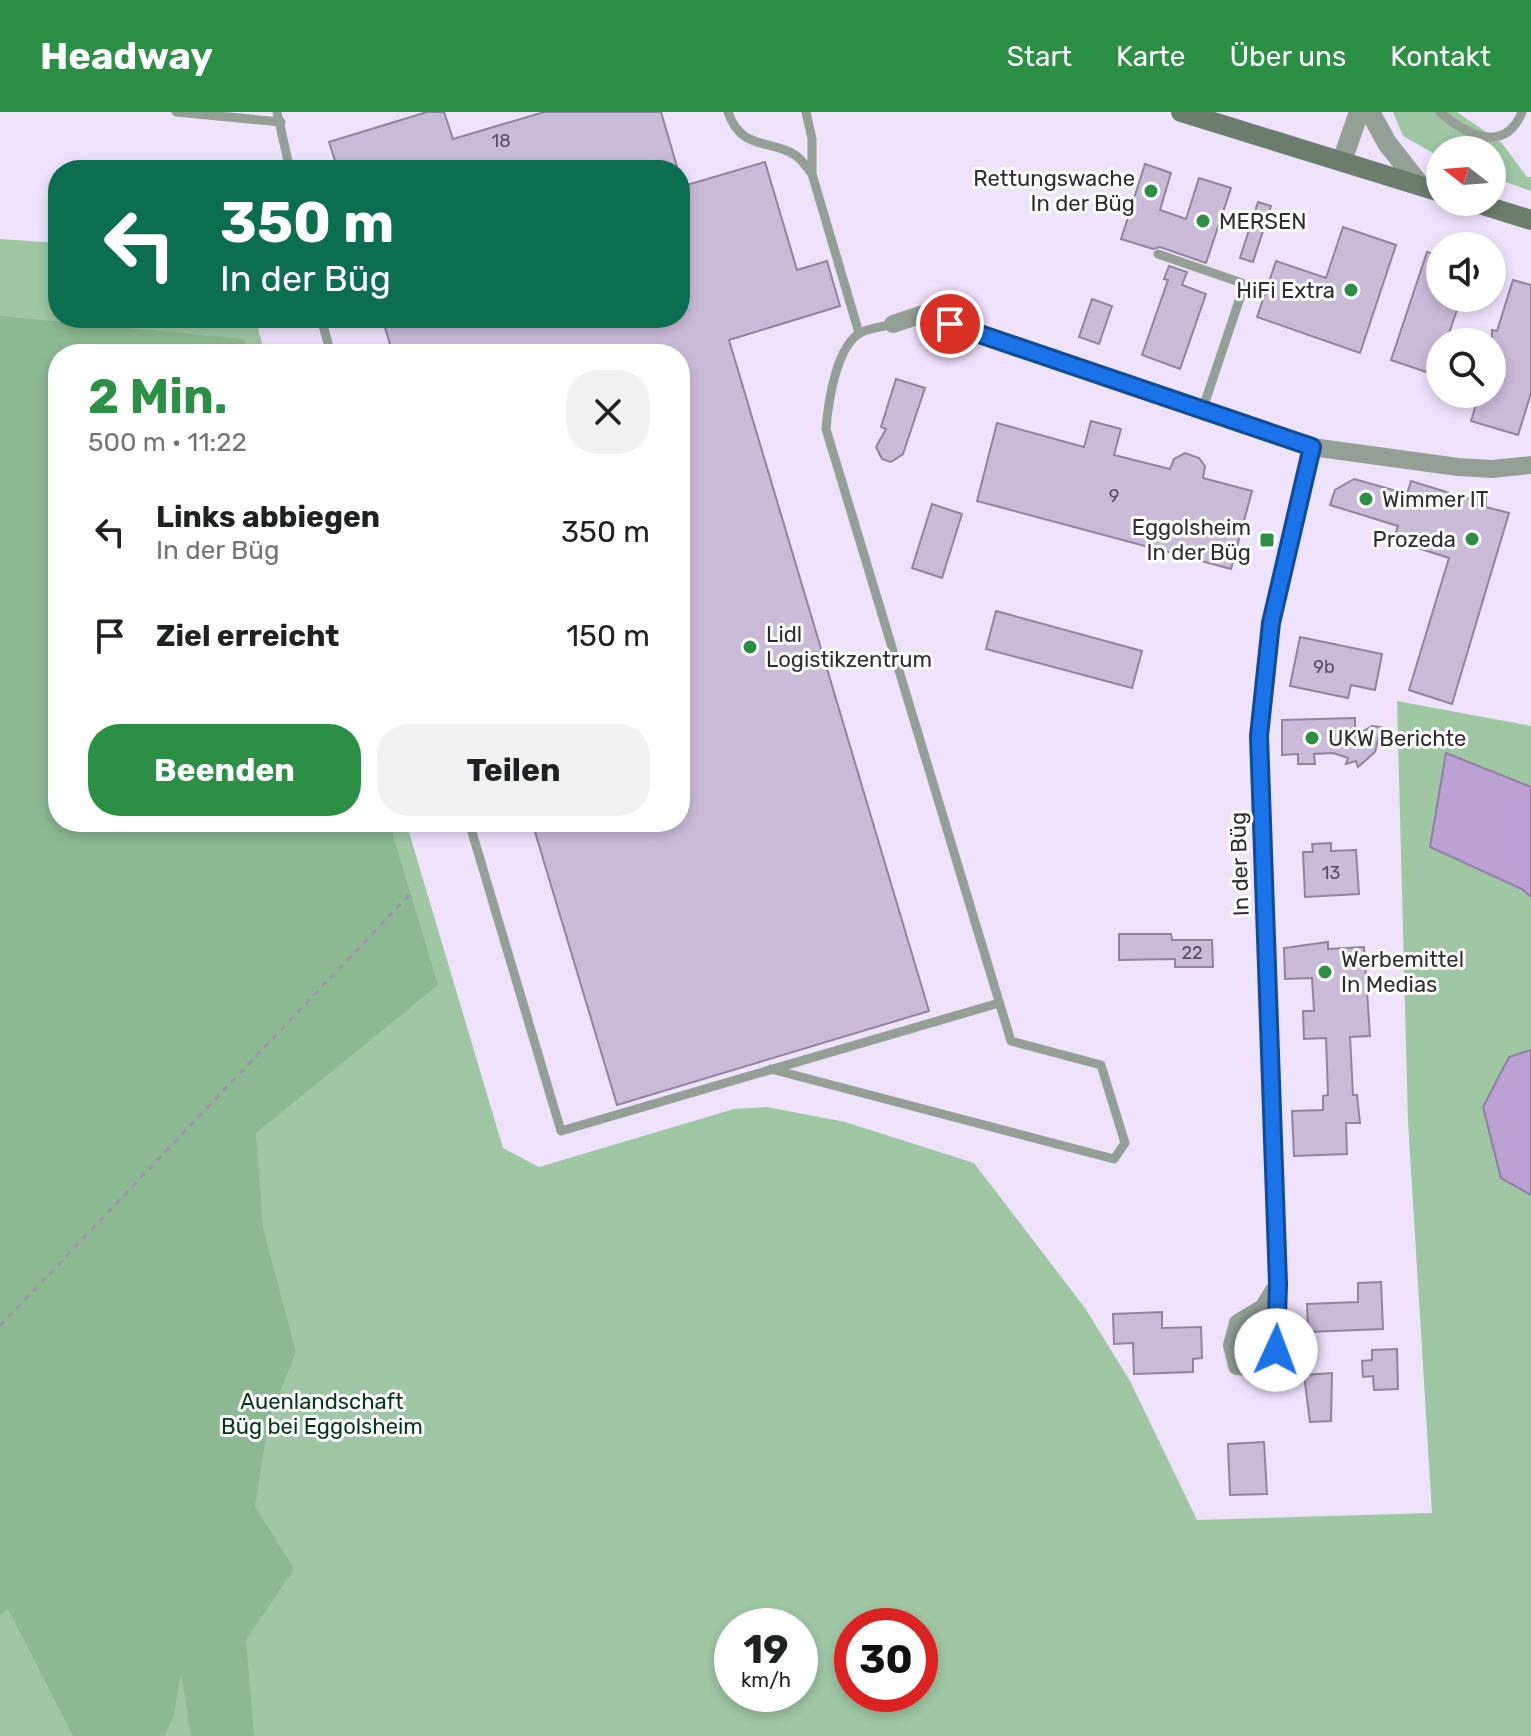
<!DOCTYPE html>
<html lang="de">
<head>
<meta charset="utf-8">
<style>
  :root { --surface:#fff; --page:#f2f2f2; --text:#202124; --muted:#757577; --accent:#2b9046 }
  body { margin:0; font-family:Rubik,sans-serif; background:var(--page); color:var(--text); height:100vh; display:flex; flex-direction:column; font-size:30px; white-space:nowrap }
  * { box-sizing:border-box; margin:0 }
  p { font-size:26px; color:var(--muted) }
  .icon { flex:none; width:44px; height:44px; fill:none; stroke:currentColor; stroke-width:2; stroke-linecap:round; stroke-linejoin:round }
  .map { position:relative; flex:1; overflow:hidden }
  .side { position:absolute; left:48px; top:232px; width:642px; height:488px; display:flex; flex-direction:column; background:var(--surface); border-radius:32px; box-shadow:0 4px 12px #0003 }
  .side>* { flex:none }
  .guide { position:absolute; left:48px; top:48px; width:642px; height:168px; border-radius:32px; box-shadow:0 4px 12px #0003; background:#0b6e4f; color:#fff; overflow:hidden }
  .needle { width:52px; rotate:287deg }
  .tools { position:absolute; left:1426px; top:24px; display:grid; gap:16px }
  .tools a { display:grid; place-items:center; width:80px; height:80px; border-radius:50%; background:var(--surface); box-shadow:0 4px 12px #0003; font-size:40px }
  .speed { position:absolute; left:714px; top:1496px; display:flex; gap:16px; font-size:40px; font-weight:700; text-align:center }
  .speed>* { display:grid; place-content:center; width:104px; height:104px; border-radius:50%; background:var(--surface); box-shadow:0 4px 12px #0003; line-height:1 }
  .speed small { font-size:20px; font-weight:400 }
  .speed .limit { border:12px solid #d22; background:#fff; color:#111 }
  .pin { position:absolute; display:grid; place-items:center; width:68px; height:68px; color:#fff; margin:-34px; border:4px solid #fff; border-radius:50%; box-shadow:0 2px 8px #0007 }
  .me { position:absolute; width:88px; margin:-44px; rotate:2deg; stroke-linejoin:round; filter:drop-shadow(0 0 6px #0008) }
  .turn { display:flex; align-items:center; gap:28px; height:168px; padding:0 40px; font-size:36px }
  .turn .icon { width:104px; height:104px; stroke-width:2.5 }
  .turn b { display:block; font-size:56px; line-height:68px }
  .round { display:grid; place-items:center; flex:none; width:84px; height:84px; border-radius:32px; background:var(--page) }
  .headline { display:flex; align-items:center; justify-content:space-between; height:136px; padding:0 40px }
  h1 { font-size:48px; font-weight:700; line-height:60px; color:var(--accent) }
  .action { display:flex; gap:16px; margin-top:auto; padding:16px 40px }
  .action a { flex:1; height:92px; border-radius:32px; background:var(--accent); color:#fff; font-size:32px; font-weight:700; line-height:92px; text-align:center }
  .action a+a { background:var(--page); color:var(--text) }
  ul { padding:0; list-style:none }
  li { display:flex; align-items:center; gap:24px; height:104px; padding:0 40px }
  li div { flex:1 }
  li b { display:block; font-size:30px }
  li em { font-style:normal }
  header { display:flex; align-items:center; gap:48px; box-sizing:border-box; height:112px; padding:0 40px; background:var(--accent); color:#fff }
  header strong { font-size:38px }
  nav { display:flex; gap:44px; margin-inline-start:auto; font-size:28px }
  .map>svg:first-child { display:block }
  .green { fill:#9fc7a4; fill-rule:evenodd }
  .forest { fill:#8cb992 }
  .water { fill:#bba2d3; stroke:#927ea4; stroke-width:2 }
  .building { fill:#cabbd9; stroke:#9283a0; stroke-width:2 }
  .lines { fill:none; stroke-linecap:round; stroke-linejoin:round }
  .path { stroke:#9e95a8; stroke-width:3; stroke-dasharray:6 6; stroke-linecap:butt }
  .service { stroke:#94a096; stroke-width:9 }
  .minor { stroke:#94a096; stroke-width:18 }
  .tertiary { stroke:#94a096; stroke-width:20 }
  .secondary { stroke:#6c7d6e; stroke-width:20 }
  .route-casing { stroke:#114b97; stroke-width:20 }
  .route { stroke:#1a73e8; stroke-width:14 }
  .poi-dot { fill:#2b9046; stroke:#fff; stroke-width:3 }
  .labels { text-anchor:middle; stroke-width:6; stroke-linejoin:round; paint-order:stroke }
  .number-label { font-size:18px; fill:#574f60 }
  .poi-label { font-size:22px; fill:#312b37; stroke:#fff; text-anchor:start }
  .street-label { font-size:22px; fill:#312b37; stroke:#fff }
  .park-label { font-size:22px; fill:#023813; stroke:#fff }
</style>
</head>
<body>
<header>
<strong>Headway</strong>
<nav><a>Start</a><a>Karte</a><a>Über uns</a><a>Kontakt</a></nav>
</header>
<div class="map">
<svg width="1531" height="1624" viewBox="0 0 1531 1624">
  <rect width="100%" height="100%" fill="#efe3fc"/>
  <!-- green -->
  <path class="green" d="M 1393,0 L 1457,0 L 1502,31 L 1527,65 L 1531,65 L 1531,79 L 1492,65 L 1492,38 L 1440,38 L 1440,45 L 1403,24 Z
    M 0,127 L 58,131 L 58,206 L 255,206 L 265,242 L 58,242 L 58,710 L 406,710 L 503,1036 L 539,1055 L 734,997 L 767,995 L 845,1010 L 974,1051 L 1085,1196 L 1130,1269 L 1197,1408 L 1432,1401 L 1408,1009 L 1397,589 L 1531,614 L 1531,1624 L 0,1624 ZM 732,1514 L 800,1514 L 800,1582 L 732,1582 ZM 852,1514 L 920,1514 L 920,1582 L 852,1582 Z"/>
  <!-- forest -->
  <path class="forest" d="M 0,204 L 244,227 L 249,242 L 58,242 L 58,710 L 389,710 L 438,873 L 256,1021 L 263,1116 L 296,1240 L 269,1307 L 255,1394 L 294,1457 L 246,1528 L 254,1624 L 191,1624 L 181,1561 L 174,1603 L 165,1624 L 73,1624 L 8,1497 L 0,1503 Z"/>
  <!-- water -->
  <path class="water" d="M 1446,641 L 1531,675 L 1531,785 L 1522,777 L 1430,735 Z
    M 1531,938 L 1531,1083 L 1501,1066 L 1483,995 L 1509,945 Z"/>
  <!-- building -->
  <path class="building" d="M 427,0 L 444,0 L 453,27 L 544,0 L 661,0 L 678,58 L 338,58 L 329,30 Z
    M 765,50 L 797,158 L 827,149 L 840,194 L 729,228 L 929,899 L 617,993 L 532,710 L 680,710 L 680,242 L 393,242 L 382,206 L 680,206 L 680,75 Z
    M 1145,52 L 1171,61 L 1160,98 L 1186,107 L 1199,66 L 1231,76 L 1206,151 L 1160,135 L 1153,137 L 1121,127 Z
    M 1258,90 L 1271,94 L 1253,150 L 1240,146 Z
    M 1343,115 L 1396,133 L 1360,241 L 1257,205 L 1276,149 L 1326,166 Z
    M 1427,140 L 1440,144 L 1440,186 L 1461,186 L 1446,230 L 1440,230 L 1440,249 L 1435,263 L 1391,248 Z
    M 1169,154 L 1187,160 L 1182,173 L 1206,182 L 1180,257 L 1142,243 L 1168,168 L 1164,167 Z
    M 1513,168 L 1531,173 L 1531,281 L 1518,323 L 1471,309 L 1479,282 L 1492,282 L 1492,218 L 1497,219 Z
    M 1092,187 L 1112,194 L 1099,232 L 1079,225 Z
    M 896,267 L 925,276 L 903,342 L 891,350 L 882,347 L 876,335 L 886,317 L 881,315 Z
    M 1091,309 L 1121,317 L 1114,343 L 1170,357 L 1174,347 L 1185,341 L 1199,346 L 1205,354 L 1203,366 L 1252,379 L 1231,457 L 977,389 L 997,311 L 1084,335 Z
    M 1354,367 L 1407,382 L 1411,369 L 1469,387 L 1471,381 L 1486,380 L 1486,395 L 1509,401 L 1452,592 L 1409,578 L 1449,446 L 1393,428 L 1398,414 L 1330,393 L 1335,378 Z
    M 932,392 L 962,402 L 942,466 L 912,456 Z
    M 996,499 L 1142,539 L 1132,576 L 986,537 Z
    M 1300,525 L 1382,542 L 1375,578 L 1351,573 L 1348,586 L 1290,574 Z
    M 1355,606 L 1355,624 L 1372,614 L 1381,615 L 1375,640 L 1358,655 L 1356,649 L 1346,652 L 1348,646 L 1333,641 L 1314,642 L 1315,652 L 1298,652 L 1298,642 L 1282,643 L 1282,608 Z
    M 1331,731 L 1331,739 L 1356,738 L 1359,782 L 1305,785 L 1303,740 L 1313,740 L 1312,732 Z
    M 1119,822 L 1171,822 L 1172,828 L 1212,828 L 1213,855 L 1175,855 L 1175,847 L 1119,848 Z
    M 1328,830 L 1328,837 L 1364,835 L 1370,924 L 1350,925 L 1353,983 L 1357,983 L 1360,1011 L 1346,1011 L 1347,1042 L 1294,1044 L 1292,999 L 1323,998 L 1323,984 L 1328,983 L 1326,926 L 1304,927 L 1303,899 L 1314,899 L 1312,866 L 1285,867 L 1284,836 Z
    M 1381,1170 L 1383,1217 L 1308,1220 L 1307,1192 L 1358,1190 L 1358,1171 Z
    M 1162,1200 L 1162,1216 L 1201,1215 L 1202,1246 L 1193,1247 L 1193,1260 L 1134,1262 L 1133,1231 L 1114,1232 L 1113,1202 Z
    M 1397,1237 L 1398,1277 L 1374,1278 L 1373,1264 L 1363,1265 L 1362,1249 L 1372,1248 L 1372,1238 Z
    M 1332,1261 L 1331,1309 L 1310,1310 L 1304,1263 Z
    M 1264,1330 L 1267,1382 L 1230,1383 L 1228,1332 Z"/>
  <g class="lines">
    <!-- path -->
    <path class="path" d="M 0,1214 L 409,783"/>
    <!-- service -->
    <path class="service" d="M 176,0 L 281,10
      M 277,0 L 290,58
      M 728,0 C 741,39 771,27 795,43 C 802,47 807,56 812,62
      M 806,0 L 812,27 L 812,62 L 859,221
      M 1440,0 C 1465,22 1505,43 1522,0
      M 1158,142 L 1242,171 L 1241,183 L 1202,299
      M 321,206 L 331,242
      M 469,710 L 561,1019 L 999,891
      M 771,957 L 1114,1047 L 1125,1031 L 1101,953 L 1011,929 L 826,317 C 828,292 836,232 862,220 C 871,216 883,215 893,212"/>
    <!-- minor -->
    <path class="minor" d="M 893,212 L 923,202 L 1312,335 L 1458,355 L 1492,357 L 1531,353
      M 1278,1172 L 1263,1196 L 1238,1211 L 1232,1233 L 1237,1254 L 1258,1256 L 1276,1238 L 1278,1172 L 1259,624 L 1271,511 L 1312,335"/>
    <!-- tertiary -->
    <path class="tertiary" d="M 1370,0 L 1387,31 L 1420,73
      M 1342,49 L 1359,0"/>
    <!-- secondary -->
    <path class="secondary" d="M 1181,0 L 1440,80
      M 1473,90 L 1531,108"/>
  </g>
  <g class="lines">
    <defs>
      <path id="route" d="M 950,212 L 1312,335 L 1271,511 L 1259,624 L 1278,1172 L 1276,1238"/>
    </defs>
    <!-- route casing -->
    <use href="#route" class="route-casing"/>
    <!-- route -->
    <use href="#route" class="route"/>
  </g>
  <!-- markers -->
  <g class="poi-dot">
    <circle cx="1151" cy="79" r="8"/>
    <circle cx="1203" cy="109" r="8"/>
    <circle cx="1351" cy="178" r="8"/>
    <circle cx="1366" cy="387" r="8"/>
    <circle cx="1472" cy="427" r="8"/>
    <rect x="1259" y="420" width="16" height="16" rx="4"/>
    <circle cx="750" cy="535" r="8"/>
    <circle cx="1312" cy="626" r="8"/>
    <circle cx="1325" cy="860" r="8"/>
  </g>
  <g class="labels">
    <!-- number labels -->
    <g class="number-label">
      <text x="501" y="35">18</text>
      <text x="1114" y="390">9</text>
      <text x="1324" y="561">9b</text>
      <text x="1331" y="767">13</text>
      <text x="1192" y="847">22</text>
    </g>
    <!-- poi labels -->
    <g class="poi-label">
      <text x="1135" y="74" text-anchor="end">Rettungswache<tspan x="1135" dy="25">In der Büg</tspan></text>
      <text x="1219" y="117">MERSEN</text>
      <text x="1335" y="186" text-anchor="end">HiFi Extra</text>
      <text x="1382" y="395">Wimmer IT</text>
      <text x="1251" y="423" text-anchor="end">Eggolsheim<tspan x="1251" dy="25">In der Büg</tspan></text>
      <text x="1456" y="435" text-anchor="end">Prozeda</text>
      <text x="766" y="530">Lidl<tspan x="766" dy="25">Logistikzentrum</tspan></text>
      <text x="1328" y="634">UKW Berichte</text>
      <text x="1341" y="855">Werbemittel<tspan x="1341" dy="25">In Medias</tspan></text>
    </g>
    <!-- street labels -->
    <g class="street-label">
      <text transform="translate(1239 752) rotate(-92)" y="8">In der Büg</text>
    </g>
    <!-- park labels -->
    <g class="park-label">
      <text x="322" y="1297">Auenlandschaft<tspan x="322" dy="25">Büg bei Eggolsheim</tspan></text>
    </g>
  </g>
</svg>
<div class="tools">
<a><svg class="needle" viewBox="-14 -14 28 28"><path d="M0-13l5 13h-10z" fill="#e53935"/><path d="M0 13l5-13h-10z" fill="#757577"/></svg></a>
<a><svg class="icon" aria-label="sound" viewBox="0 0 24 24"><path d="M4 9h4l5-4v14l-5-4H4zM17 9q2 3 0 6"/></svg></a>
<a><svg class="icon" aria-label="search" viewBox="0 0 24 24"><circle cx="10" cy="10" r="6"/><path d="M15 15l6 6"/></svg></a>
</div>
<div class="speed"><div>19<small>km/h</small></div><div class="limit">30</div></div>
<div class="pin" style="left:950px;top:212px;background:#d93025"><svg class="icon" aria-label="arrive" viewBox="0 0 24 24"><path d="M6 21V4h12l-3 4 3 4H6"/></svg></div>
<svg class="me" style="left:1276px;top:1238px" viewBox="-20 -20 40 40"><circle r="19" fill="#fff"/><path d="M0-13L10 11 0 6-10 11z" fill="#1a73e8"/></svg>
<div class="guide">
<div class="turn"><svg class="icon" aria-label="left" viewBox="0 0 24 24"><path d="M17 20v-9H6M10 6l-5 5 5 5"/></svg><div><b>350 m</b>In der Büg</div></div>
</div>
<section class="side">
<div class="headline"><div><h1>2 Min.</h1><p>500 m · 11:22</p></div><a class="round"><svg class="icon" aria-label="close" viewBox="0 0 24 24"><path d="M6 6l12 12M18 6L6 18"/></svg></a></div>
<ul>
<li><svg class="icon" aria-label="left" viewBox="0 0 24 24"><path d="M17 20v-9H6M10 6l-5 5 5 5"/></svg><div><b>Links abbiegen</b><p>In der Büg</p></div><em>350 m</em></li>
<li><svg class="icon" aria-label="arrive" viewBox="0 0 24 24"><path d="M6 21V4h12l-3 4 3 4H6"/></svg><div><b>Ziel erreicht</b></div><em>150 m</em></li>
</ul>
<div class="action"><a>Beenden</a><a>Teilen</a></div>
</section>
</div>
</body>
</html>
